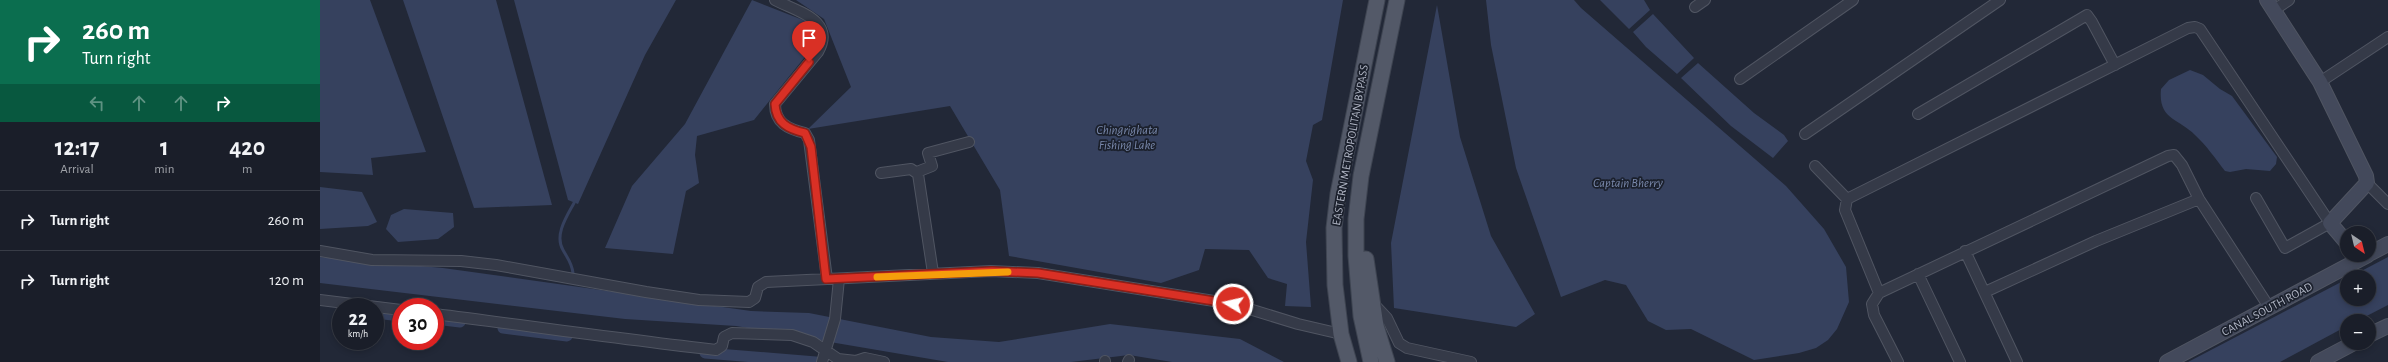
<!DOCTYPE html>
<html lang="en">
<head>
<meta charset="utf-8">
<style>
  :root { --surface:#1a1e29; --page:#272b35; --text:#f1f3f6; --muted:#9fa2a8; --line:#383c46 }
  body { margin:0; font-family:"Alegreya Sans",sans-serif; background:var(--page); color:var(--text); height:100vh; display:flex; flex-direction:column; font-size:15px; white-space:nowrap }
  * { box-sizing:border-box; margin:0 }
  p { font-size:13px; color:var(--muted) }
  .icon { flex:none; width:22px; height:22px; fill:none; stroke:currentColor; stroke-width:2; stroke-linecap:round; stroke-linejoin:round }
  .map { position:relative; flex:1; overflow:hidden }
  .details { display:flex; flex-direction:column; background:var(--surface); width:320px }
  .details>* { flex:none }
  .banner { background:#0b6e4f; color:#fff; overflow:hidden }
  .needle { width:26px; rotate:145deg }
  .fabs { position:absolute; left:2020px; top:226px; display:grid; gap:8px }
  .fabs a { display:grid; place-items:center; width:36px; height:36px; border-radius:50%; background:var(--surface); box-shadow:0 2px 6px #0003,0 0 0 1px var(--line); font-size:20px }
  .speed { position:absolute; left:12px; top:298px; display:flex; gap:8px; font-size:20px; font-weight:700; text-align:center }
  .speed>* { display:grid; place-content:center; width:52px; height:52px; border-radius:50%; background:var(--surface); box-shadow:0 2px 6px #0003,0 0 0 1px var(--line); line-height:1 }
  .speed small { font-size:10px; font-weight:400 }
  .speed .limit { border:6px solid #d22; background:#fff; color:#111 }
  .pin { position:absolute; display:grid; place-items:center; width:34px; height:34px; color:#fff; margin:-41px -17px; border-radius:50% 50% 50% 0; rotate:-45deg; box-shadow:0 0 4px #0007 }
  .pin .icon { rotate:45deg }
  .me { position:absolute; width:44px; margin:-22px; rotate:279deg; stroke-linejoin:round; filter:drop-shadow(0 0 3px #0008) }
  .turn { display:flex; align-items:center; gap:14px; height:84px; padding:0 16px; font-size:18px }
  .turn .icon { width:52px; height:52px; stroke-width:2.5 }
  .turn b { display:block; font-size:28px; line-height:34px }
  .lanes { display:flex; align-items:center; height:38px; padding:0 16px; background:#0003; justify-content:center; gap:20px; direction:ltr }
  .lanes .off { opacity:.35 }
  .eta { display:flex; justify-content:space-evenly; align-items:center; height:68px; text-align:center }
  .eta b { font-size:24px; font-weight:600; line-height:28px }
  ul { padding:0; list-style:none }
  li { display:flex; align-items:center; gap:12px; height:60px; padding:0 16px; border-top:1px solid var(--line) }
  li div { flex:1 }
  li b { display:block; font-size:15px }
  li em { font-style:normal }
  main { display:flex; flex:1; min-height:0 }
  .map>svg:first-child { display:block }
  .water { fill:#36415e }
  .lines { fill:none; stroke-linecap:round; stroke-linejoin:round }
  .stream { stroke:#36415e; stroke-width:3 }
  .canal { stroke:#36415e; stroke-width:11 }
  .street-casing { stroke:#505562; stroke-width:12 }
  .secondary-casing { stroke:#505562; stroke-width:16 }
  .primary-casing { stroke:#3e4451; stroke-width:17 }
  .street { stroke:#353a48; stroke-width:10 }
  .secondary { stroke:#43495b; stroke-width:14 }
  .primary { stroke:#535968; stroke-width:15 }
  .route-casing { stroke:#8d1f18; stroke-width:10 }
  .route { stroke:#d93025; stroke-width:7 }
  .slow { stroke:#f59e0b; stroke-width:7 }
  .labels { text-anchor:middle; stroke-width:3.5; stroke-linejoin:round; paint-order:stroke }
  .street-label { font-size:12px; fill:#b0b5c4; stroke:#1b202c }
  .water-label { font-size:13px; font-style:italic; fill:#7988ab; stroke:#1b202c }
</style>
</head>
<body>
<main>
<section class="details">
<div class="banner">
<div class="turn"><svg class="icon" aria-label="right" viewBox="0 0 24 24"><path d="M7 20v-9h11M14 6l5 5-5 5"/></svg><div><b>260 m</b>Turn right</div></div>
<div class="lanes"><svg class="icon off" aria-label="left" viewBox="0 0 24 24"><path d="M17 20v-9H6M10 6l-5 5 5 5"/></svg><svg class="icon off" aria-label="ahead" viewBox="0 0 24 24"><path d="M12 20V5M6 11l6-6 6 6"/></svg><svg class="icon off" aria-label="ahead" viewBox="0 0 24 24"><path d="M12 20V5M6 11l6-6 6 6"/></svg><svg class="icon" aria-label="right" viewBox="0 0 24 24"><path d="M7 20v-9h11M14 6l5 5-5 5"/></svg></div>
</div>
<div class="eta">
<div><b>12:17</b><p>Arrival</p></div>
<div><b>1</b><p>min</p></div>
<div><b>420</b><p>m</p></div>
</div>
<ul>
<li><svg class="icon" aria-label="right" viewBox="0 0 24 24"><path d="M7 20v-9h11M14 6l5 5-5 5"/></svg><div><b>Turn right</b></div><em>260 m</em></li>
<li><svg class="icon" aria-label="right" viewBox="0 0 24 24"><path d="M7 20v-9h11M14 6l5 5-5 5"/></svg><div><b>Turn right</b></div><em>120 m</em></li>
</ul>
</section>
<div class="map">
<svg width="2068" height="362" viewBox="0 0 2068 362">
  <rect width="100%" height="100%" fill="#222837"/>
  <!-- water -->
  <path class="water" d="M 0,0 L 50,0 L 106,152 L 51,158 L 53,175 L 0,172 Z
    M 83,0 L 176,0 L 232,205 L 154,208 Z
    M 194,0 L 356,0 L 325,55 L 258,204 L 248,200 Z
    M 432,0 L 488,22 L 497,42 L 434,120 L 377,136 L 375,155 L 379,183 L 366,191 L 353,254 L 285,248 L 312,186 L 365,124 Z
    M 476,0 L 1023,0 L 1002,120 L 993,125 L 986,161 L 993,180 L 986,242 L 991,307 L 965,306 L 967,284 L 948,278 L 929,250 L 885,249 L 879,270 L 841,283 L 689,256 L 680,190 L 630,106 L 488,129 L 531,87 L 504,19 Z
    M 1166,0 L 1254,0 L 1261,8 L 1466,186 L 1504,229 L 1526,267 L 1529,302 L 1517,329 L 1508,340 L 1496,348 L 1479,353 L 1434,360 L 1371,329 L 1346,330 L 1328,321 L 1306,285 L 1285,280 L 1241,297 L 1196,168 L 1171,45 Z
    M 1280,0 L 1324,0 L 1330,10 L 1309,29 Z
    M 1117,5 L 1140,137 L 1171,236 L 1215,314 L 1196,327 L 1074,308 L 1071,243 Z
    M 1333,14 L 1374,58 L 1357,74 L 1326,47 L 1313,32 Z
    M 1378,63 L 1434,113 L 1464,135 L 1468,141 L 1453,158 L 1411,126 L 1361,78 Z
    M 1870,70 L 1883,75 L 1900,89 L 1912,96 L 1957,157 L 1956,164 L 1950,171 L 1926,169 L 1910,172 L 1905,171 C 1895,158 1886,145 1875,135 C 1858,118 1838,120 1841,89 L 1849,80 Z
    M 0,187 L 42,192 L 57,222 L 48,226 L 0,229 Z
    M 84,209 L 133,213 L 134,227 L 118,239 L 78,242 L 66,229 L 71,215 Z
    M 0,257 L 123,268 L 431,311 L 489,313 L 611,337 L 679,342 L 790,324 L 920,339 L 964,362 L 852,362 L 809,355 L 751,362 L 628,362 L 416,326 L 305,319 L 0,283 Z
    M 2068,257 L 2068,305 L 2037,321 L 2027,321 L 2027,326 L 1960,362 L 1868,362 L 2027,279 L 2027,299 L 2049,299 L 2049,277 L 2030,277 Z"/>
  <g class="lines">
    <!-- stream -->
    <path class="stream" d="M 253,273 C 252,263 248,259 243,250 C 234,235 247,216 254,203"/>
    <!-- canal -->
    <path class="canal" d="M 55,313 L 81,316
      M 115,319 L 140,322
      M 183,328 L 247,336
      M 385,353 L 496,362"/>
    <defs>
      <path id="street" d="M 455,0 C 478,12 516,20 498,52 L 455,104 C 455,123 468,129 485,133 L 489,140 L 507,279
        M 1375,7 L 1385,0
        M 1954,10 L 1969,0
        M 1420,79 L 1533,0
        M 2000,82 L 2068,37
        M 1598,114 L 1767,15 L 1772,22 L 1795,65
        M 1485,134 L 1680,0
        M 1495,166 L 1527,199
        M 597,172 L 612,166 L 608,153 L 649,142
        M 561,173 L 591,169 L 598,174 L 613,273
        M 2047,183 L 2068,204
        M 0,251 L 52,260 L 141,261 L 176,265 L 326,292 L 379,300 L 429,302 L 435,298 L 438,287 L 446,282 L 671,271 L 718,273 L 913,304 L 978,324 L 1021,334
        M 1645,251 L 1697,362
        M 1598,274 L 1640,362
        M 1665,292 L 1776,241 L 1879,199
        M 1559,293 L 1525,210 L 1527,199 L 1868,28 L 1875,27 L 1880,29 L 2010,223 L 1965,248 L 1936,198
        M 0,300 L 81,310
        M 1052,302 L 1067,318 L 1079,343 L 1087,348 L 1151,362
        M 115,314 C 209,326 302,339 396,350 L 402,346 L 404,337 L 412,333 L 472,335 L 493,342 L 518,359 L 536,361 L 545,358 L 564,362
        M 502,362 L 515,319 L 519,279
        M 785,362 L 785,361
        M 808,362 L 809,360
        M 1578,362 L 1554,315 L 1552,304 L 1559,293 L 1848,156 L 1854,155 L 1862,165 L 1879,199 L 1949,307"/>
      <path id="secondary" d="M 1947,0 L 2000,82 L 2046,176 L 2047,183 L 2010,223 L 2027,243
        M 2049,254 L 2068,244
        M 2049,335 L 2068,326
        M 1847,362 L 2048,255
        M 1998,362 L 2034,343"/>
      <path id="primary" d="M 1046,259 L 1056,326 L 1067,362
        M 1029,362 L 1021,334 L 1015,285 L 1014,228 L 1018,194 L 1057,0
        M 1051,362 L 1041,316 L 1036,256 L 1036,219 L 1041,176 L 1077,0"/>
    </defs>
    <!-- street casing -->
    <use href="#street" class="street-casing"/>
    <!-- secondary casing -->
    <use href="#secondary" class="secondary-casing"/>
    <!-- primary casing -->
    <use href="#primary" class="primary-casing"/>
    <!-- street -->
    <use href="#street" class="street"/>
    <!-- secondary -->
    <use href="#secondary" class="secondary"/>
    <!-- primary -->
    <use href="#primary" class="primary"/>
  </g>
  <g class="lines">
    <defs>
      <path id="route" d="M 489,62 L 455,104 C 456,123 468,129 485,133 L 491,147 L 506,279 L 672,271 L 718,273 L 913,304"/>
    </defs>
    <!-- route casing -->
    <use href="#route" class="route-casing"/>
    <!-- route -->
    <use href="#route" class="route"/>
    <!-- slow -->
    <path class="slow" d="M 557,277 L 688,272"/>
  </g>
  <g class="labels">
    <!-- street labels -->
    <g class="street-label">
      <text transform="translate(1030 145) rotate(-80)" y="4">EASTERN METROPOLITAN BYPASS</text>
      <text transform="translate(1947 309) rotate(-28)" y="4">CANAL SOUTH ROAD</text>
    </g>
    <!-- water labels -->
    <g class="water-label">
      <text x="807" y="134">Chingrighata<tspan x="807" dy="15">Fishing Lake</tspan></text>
      <text x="1308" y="187">Captain Bherry</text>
    </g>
  </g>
</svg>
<div class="fabs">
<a><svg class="needle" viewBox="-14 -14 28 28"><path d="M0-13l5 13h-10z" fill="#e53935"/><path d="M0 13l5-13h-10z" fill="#9fa2a8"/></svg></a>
<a>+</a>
<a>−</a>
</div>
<div class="speed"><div>22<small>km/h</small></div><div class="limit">30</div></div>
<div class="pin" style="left:489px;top:62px;background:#d93025"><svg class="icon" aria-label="arrive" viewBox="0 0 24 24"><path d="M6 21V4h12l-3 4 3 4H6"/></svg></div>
<svg class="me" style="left:913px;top:304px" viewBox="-20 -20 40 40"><circle r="17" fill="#d93025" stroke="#fff" stroke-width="3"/><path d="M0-11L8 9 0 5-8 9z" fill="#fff"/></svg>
</div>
</main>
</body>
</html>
